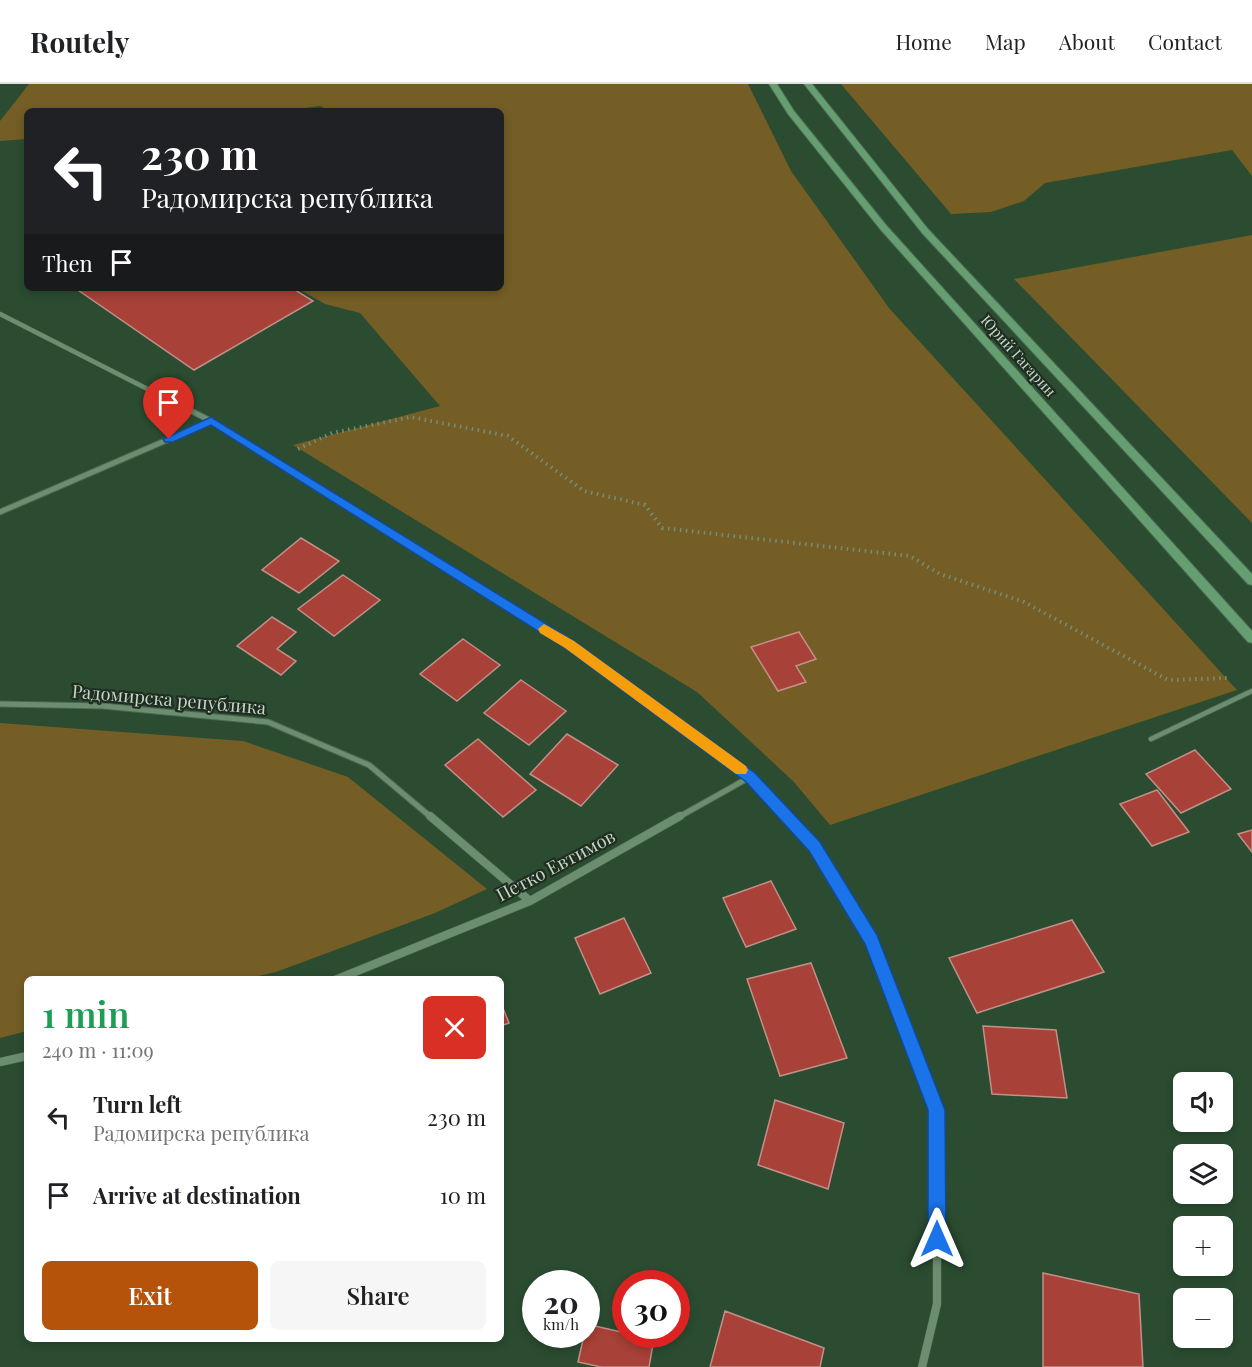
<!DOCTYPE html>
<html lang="en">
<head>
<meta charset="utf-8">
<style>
  :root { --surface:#fff; --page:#f6f6f6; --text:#202124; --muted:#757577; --line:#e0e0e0; --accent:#b45309 }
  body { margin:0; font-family:"Playfair Display",serif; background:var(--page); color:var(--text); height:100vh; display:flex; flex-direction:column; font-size:22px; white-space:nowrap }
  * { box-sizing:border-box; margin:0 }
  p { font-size:20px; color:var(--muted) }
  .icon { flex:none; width:33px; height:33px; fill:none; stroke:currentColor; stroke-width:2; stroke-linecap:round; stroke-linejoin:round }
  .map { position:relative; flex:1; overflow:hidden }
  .side { position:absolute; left:24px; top:892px; width:480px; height:366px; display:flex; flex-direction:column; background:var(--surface); border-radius:9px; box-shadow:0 3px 9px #0003 }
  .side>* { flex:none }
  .banner { position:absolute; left:24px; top:24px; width:480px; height:183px; border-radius:9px; box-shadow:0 3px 9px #0003; background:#202124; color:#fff; overflow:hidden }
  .controls { position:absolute; left:1173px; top:988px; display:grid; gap:12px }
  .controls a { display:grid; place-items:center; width:60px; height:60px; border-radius:9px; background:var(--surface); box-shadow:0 3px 9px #0003; font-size:30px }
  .speed { position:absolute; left:522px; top:1186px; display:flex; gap:12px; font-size:30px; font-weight:700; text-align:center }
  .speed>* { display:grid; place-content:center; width:78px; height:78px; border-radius:50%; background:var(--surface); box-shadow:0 3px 9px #0003; line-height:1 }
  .speed small { font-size:15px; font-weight:400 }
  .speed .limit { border:9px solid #d22; background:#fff; color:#111 }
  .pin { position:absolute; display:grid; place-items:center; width:51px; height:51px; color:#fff; margin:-62px -26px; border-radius:50% 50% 50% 0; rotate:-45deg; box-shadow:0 0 6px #0007 }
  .pin .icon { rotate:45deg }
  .me { position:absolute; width:66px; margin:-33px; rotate:0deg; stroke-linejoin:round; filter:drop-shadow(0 0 4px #0008) }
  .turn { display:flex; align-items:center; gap:21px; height:126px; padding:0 18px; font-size:27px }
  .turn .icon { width:78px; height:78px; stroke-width:2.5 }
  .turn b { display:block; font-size:42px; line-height:51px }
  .then { display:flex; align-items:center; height:57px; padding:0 18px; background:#0003; gap:12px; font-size:22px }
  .round { display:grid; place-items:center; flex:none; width:63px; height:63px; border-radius:9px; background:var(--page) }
  .overview { display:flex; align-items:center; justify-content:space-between; height:102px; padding:0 18px }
  h1 { font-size:36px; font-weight:600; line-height:45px; color:#1e9e55 }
  .action { display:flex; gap:12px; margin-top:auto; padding:12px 18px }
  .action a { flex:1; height:69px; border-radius:9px; background:var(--accent); color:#fff; font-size:24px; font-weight:600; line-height:69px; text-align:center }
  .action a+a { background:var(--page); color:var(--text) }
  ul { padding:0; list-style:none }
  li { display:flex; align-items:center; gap:18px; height:78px; padding:0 18px }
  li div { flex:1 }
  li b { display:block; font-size:22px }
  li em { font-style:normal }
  header { display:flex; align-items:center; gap:36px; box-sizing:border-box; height:84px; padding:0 30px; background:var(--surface); border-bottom:2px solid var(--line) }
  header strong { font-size:28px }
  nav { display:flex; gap:33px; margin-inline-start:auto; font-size:21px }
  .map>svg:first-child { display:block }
  .green { fill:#745e26 }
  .building { fill:#a84137; stroke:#c19089; stroke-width:1.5 }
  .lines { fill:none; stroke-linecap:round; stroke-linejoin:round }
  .lane-casing { stroke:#4b6650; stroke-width:6 }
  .street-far2-casing { stroke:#4b6650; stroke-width:5 }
  .street-far1-casing { stroke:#4b6650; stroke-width:7 }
  .street-casing { stroke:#4b6650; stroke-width:9 }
  .secondary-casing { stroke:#4b6650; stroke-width:2 }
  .path { stroke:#748e78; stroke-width:4; stroke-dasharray:1.5 4.5; stroke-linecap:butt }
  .lane { stroke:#6b8e70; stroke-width:4.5 }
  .street-far2 { stroke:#6b8e70; stroke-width:4.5 }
  .street-far1 { stroke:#6b8e70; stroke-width:5 }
  .street { stroke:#6b8e70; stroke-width:8 }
  .secondary { fill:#659e70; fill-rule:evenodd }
  .route { fill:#1a73e8; stroke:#114b97; stroke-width:1.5 }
  .slow { fill:#f59e0b }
  .labels { text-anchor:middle; stroke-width:4.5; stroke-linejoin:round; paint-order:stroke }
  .far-street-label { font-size:15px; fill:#c5d7c7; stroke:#1f2e21 }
  .street-label { font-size:18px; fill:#c5d7c7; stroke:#1f2e21 }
</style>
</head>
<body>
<header>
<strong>Routely</strong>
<nav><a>Home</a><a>Map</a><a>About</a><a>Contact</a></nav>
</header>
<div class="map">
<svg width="1252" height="1283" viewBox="0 0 1252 1283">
  <rect width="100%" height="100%" fill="#2b4c31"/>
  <!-- green -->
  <path class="green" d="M 29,0 L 748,0 L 791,87 L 889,224 L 1237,606 L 830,741 L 793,697 L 697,608 L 293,361 L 440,322 L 360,229 L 325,220 L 297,204 L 501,204 L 501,27 L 332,27 L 320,22 L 283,27 L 27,27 L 27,55 L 0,57 L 0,37 Z
    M 841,0 L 1252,0 L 1252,92 L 1232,66 L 1045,99 L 1024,117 L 991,128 L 951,130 Z
    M 1252,151 L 1252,439 L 1014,195 Z
    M 0,639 L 243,657 L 348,693 L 487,805 L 435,829 L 276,888 L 245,895 L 27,896 L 27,947 L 0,954 Z"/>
  <!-- building -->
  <path class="building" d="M 75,204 L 292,204 L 313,217 L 194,286 Z
    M 301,454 L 339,477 L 299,509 L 262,486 Z
    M 343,491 L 380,516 L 334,552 L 298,525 Z
    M 272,533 L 296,548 L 277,565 L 296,577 L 281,591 L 237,562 Z
    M 799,548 L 816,575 L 796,582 L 806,598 L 778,607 L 751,563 Z
    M 463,555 L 500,581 L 457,617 L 420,590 Z
    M 521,596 L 566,627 L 529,661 L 484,629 Z
    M 567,650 L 618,681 L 581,722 L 530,690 Z
    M 478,655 L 536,706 L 503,733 L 445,681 Z
    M 1195,666 L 1231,705 L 1181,729 L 1146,690 Z
    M 1157,706 L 1189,748 L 1152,762 L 1120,720 Z
    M 1252,746 L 1252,768 L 1238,750 Z
    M 771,797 L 796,845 L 746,863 L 723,814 Z
    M 624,834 L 651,889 L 600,910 L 575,854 Z
    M 1072,836 L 1104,888 L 977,929 L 949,874 Z
    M 811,879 L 847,974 L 780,992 L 747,895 Z
    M 501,919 L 509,939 L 501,942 Z
    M 983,942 L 1056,946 L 1067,1014 L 992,1010 Z
    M 775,1016 L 844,1039 L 828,1105 L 758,1081 Z
    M 1043,1189 L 1139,1210 L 1143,1283 L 1043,1283 Z
    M 725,1227 L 824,1264 L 820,1283 L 710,1283 Z
    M 586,1240 L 626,1249 L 626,1251 L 654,1255 L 649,1283 L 601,1283 L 578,1278 L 584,1251 L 586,1251 Z"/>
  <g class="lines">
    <defs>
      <path id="lane" d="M 1151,655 L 1252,607"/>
      <path id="street-far2" d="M 0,230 L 171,317"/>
      <path id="street-far1" d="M 168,315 L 211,337 L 569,560 L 750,693 L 789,734
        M 0,428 L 211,337
        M 0,620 L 103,622 L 268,638 L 369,681 L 432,734
        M 677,734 L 750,693"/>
      <path id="street" d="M 430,732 L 530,817
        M 787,732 L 815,762 L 871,856 L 937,1026 L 937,1220 L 922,1283
        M 335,896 L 530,817 L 680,732
        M 0,978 L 27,972"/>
      <path id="secondary" d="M 769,0 L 777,0 L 794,27 L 886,141 L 1252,547 L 1252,559 L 1248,558 L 880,145 L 788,30 Z
        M 804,0 L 812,0 L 928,145 L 1252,490 L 1252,501 L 1248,500 L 922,149 Z"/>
    </defs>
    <!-- lane casing -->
    <use href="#lane" class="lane-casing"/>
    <!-- street-far2 casing -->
    <use href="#street-far2" class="street-far2-casing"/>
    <!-- street-far1 casing -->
    <use href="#street-far1" class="street-far1-casing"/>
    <!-- street casing -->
    <use href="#street" class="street-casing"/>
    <!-- secondary casing -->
    <use href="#secondary" class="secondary-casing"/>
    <!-- path -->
    <path class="path" d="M 298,365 L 332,349 L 411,333 L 508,352 L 584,407 L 645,421 L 662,444 L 910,472 L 940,490 L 1024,518 L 1168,596 L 1228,594"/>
    <!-- lane -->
    <use href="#lane" class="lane"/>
    <!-- street-far2 -->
    <use href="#street-far2" class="street-far2"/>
    <!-- street-far1 -->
    <use href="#street-far1" class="street-far1"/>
    <!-- street -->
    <use href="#street" class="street"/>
    <!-- secondary -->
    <use href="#secondary" class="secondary"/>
  </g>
  <!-- route -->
  <path class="route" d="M 211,333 L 574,557 L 755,689 L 820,758 L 877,851 L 945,1026 L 946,1155 L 944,1161 L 937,1164 L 931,1161 L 928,1155 L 928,1026 L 865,860 L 809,767 L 745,697 L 565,564 L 211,341 L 173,358 L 165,358 L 163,355 Z"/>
  <!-- slow -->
  <path class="slow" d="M 544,540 L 574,557 L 746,682 L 748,686 L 746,690 L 736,690 L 565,564 L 540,549 L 538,545 Z"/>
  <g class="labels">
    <!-- far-street labels -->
    <g class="far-street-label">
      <text transform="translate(1018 272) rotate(48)" y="5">Юрий Гагарин</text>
    </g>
    <!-- street labels -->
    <g class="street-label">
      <text transform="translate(169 616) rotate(5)" y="6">Радомирска република</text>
      <text transform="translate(556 782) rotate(-28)" y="6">Петко Евтимов</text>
    </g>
  </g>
</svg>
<div class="controls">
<a><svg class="icon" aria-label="sound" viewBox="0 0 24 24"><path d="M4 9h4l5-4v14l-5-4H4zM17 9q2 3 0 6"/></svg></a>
<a><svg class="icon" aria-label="layers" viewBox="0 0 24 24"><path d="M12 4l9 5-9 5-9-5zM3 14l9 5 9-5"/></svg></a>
<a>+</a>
<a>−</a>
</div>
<div class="speed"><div>20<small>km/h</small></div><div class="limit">30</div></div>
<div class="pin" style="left:169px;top:355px;background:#d93025"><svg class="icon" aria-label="arrive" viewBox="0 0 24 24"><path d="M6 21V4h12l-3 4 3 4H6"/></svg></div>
<svg class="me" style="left:937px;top:1155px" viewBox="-20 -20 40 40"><path d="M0-17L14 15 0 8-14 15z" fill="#1a73e8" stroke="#fff" stroke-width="4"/></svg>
<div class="banner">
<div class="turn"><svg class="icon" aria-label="left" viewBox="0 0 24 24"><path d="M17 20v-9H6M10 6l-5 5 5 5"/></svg><div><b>230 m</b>Радомирска република</div></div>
<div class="then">Then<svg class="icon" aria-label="arrive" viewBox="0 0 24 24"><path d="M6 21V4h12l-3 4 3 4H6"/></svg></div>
</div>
<section class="side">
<div class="overview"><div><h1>1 min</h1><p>240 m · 11:09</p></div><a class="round" style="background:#d93025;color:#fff"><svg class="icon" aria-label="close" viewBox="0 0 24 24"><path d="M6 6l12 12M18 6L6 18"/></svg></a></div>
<ul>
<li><svg class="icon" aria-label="left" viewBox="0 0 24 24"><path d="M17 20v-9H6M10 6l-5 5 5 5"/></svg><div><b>Turn left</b><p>Радомирска република</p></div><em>230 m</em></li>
<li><svg class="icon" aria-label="arrive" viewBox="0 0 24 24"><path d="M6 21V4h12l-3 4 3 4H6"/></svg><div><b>Arrive at destination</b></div><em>10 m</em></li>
</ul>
<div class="action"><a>Exit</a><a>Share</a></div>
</section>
</div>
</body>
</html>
